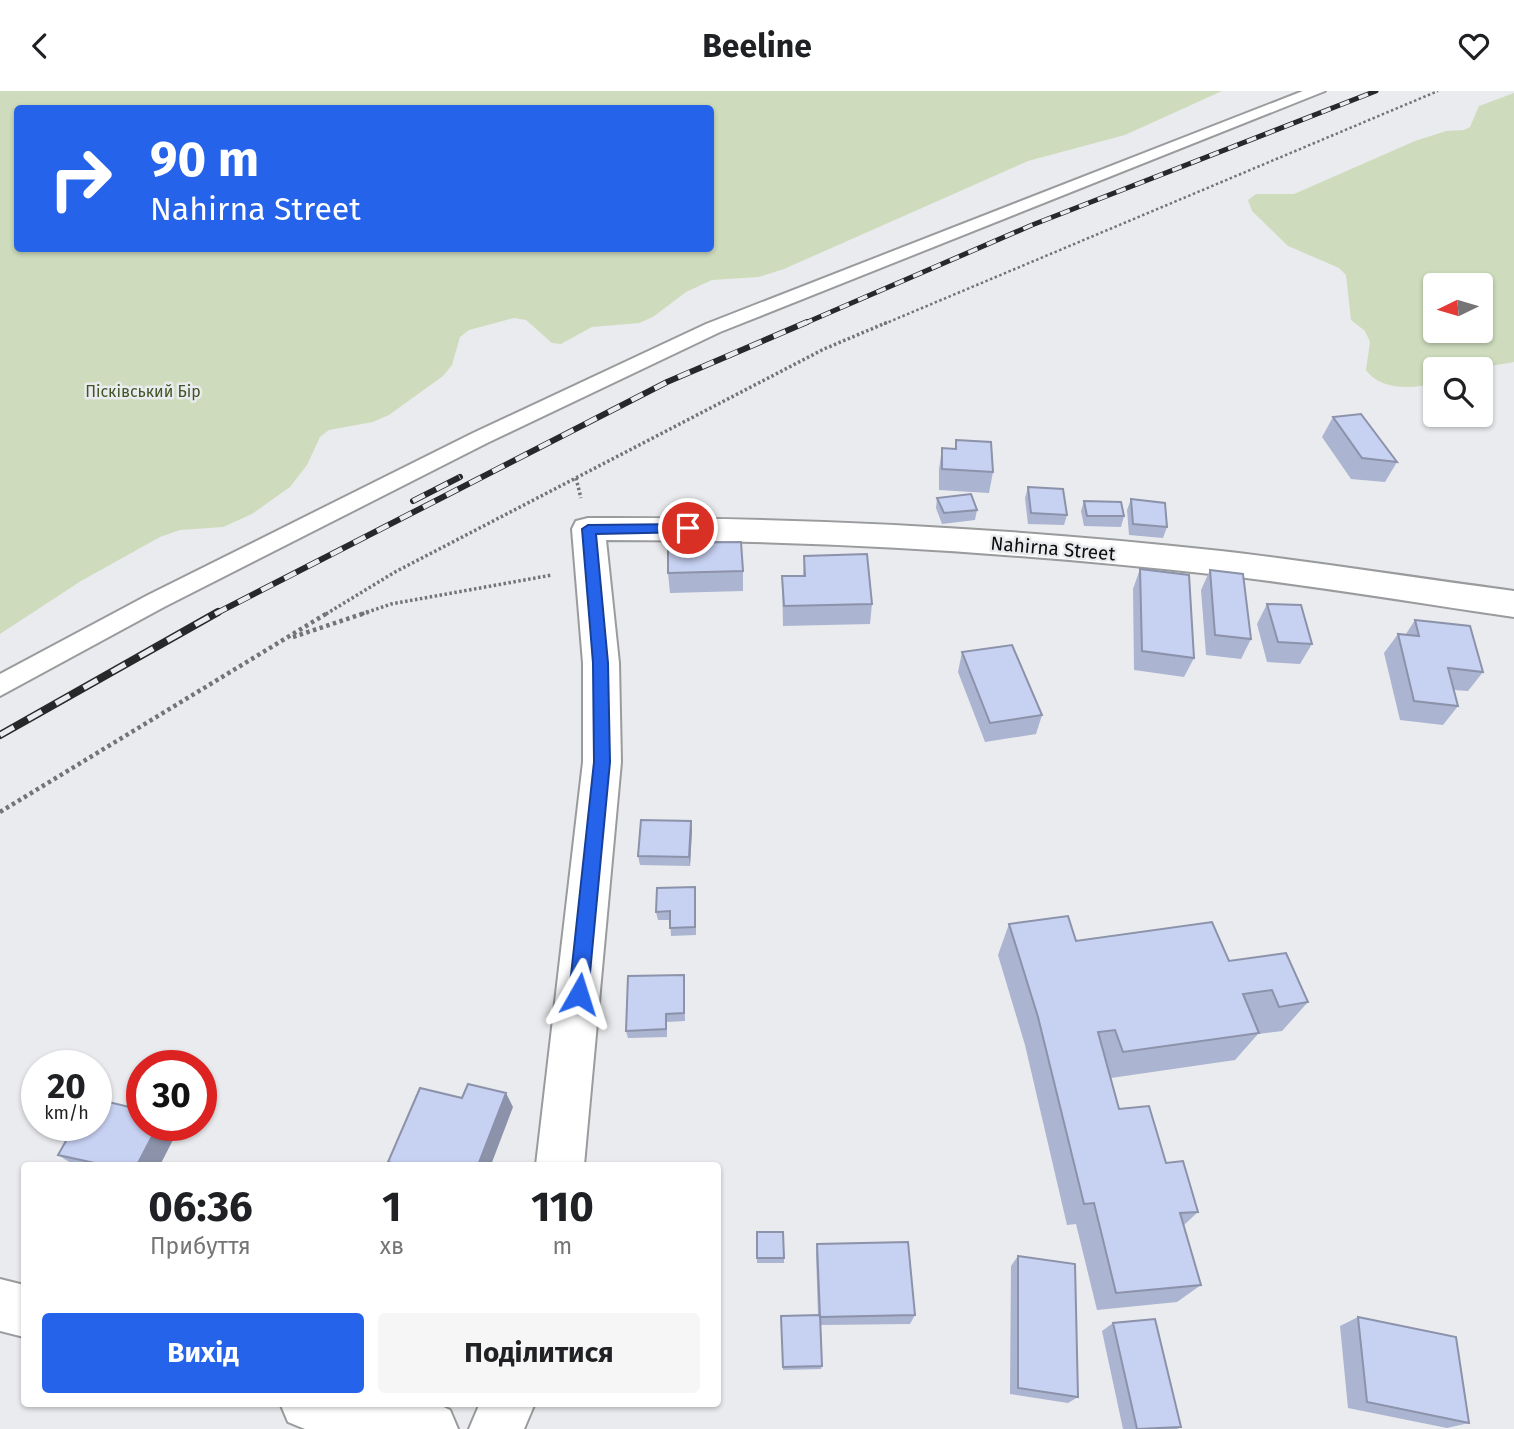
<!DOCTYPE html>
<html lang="uk">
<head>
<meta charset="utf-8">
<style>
  :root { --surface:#fff; --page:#f6f6f6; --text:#202124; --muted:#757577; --accent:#2563eb }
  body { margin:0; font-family:"Fira Sans",sans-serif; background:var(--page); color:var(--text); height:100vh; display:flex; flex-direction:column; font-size:26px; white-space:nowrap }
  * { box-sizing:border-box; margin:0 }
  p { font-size:23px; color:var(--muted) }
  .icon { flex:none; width:38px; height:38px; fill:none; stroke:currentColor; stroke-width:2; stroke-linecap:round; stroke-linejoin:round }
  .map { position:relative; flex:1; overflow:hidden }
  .drawer { position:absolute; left:21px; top:1071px; width:700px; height:245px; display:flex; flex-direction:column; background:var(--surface); border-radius:7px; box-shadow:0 2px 5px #0004 }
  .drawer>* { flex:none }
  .banner { position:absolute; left:14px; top:14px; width:700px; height:147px; border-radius:7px; box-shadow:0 2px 5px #0004; background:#2563eb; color:#fff; overflow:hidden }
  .needle { width:46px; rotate:265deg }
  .fabs { position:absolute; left:1423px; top:182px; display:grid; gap:14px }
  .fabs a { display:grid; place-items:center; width:70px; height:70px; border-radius:7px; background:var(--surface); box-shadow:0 2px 5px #0004; font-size:35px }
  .speed { position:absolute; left:21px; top:959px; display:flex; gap:14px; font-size:35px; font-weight:700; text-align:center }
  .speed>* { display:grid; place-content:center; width:91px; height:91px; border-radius:50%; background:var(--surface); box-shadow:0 2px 5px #0004; line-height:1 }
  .speed small { font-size:18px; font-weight:400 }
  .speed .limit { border:10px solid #d22; background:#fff; color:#111 }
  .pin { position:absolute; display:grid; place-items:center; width:60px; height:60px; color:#fff; margin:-30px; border:4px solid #fff; border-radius:50%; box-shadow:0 2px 7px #0007 }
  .me { position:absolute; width:77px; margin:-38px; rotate:6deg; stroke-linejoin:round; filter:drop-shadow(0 0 5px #0008) }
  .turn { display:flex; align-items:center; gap:24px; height:147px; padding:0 21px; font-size:32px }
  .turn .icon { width:91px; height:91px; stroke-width:2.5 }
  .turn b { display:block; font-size:49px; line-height:60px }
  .eta { display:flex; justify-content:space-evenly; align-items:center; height:119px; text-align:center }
  .eta b { font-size:42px; font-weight:700; line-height:49px }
  .cta { display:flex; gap:14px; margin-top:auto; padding:14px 21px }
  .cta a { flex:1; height:80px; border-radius:7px; background:var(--accent); color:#fff; font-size:28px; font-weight:700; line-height:80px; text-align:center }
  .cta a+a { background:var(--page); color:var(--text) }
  header { display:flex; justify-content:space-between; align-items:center; height:91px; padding:0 21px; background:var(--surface); font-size:32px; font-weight:700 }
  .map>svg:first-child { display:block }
  .green { fill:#cedcbd; fill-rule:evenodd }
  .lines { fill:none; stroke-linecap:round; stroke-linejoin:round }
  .service-casing { stroke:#9a9b9d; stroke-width:4 }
  .minor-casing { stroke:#9a9b9d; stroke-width:4 }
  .path-far2 { stroke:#747476; stroke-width:2.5; stroke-dasharray:2.5 2.5; stroke-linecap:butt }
  .path-far1 { stroke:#747476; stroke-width:3.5; stroke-dasharray:2.5 2.5; stroke-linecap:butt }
  .path { stroke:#747476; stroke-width:4.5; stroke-dasharray:3.5 3.5; stroke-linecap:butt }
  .service { fill:#fff; fill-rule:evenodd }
  .minor { fill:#fff; fill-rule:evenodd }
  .rail-far2-casing { stroke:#272829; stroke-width:5 }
  .rail-far1-casing { stroke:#272829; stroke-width:6 }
  .rail-casing { stroke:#272829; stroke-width:8 }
  .rail-far2 { stroke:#eaebee; stroke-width:3.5; stroke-dasharray:10; stroke-linecap:butt }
  .rail-far1 { stroke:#eaebee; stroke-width:4.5; stroke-dasharray:13; stroke-linecap:butt }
  .rail { stroke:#eaebee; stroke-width:5; stroke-dasharray:16; stroke-linecap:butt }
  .wall { fill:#abb4d0 }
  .shaded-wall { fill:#8b92a9 }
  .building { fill:#c7d1f2; stroke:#8b92a9; stroke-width:2 }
  .route { fill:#2563eb; stroke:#184099; stroke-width:2 }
  .labels { text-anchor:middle; stroke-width:5; stroke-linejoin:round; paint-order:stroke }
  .far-park-label { font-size:16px; fill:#415423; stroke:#eaebee }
  .street-label { font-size:19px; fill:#0e0e0f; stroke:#eaebee }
</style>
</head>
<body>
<header><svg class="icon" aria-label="back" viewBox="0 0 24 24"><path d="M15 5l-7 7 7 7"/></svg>Beeline<svg class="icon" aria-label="heart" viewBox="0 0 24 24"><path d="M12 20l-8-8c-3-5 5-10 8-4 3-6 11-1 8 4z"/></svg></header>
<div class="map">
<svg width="1514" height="1338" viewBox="0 0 1514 1338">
  <rect width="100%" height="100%" fill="#eaebee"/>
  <!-- green -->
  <path class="green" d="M 0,0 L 1222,0 L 1125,44 L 1028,70 L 784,178 L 759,186 L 712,189 L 686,201 L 653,226 L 639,232 L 592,236 L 561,253 L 552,252 L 526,229 L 514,227 L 469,239 L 460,246 L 452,274 L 443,285 L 389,324 L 373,331 L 329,339 L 320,346 L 307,374 L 290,396 L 252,423 L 223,436 L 180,439 L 160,446 L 81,490 L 0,543 ZM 18,18 L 710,18 L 710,158 L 18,158 Z
    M 1514,2 L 1514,271 L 1473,278 L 1435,278 L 1435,292 C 1413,298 1381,300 1366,279 L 1370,251 L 1365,240 L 1351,229 L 1346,184 L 1339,177 L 1288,155 L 1252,120 L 1248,109 L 1256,103 L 1294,103 L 1415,50 L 1446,40 L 1464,39 L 1470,36 L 1479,15 ZM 1435,194 L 1480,194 L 1480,240 L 1435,240 Z"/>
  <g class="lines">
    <defs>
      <path id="service" d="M 1303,0 L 1325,0 L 720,241 L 487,352 L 164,516 L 0,605 L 0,583 L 148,504 L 473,342 L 706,233 Z"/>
      <path id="minor" d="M 588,427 C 800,426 1010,437 1221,460 C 1319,471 1416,487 1514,500 L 1514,526 C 1416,512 1318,495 1220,484 C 1016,461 811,449 606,449 L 619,572 L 621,671 L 584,1074 L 536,1074 L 583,671 L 583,572 L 572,438 L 576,430 Z
        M 0,1188 L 24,1194 L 24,1246 L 0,1240 Z
        M 280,1312 L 435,1312 L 450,1319 L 458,1338 L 305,1338 L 288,1331 Z
        M 480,1312 L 535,1312 L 524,1338 L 469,1338 Z"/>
    </defs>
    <!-- service casing -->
    <use href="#service" class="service-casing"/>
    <!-- minor casing -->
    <use href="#minor" class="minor-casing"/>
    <!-- path-far2 -->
    <path class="path-far2" d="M 884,233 L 1438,0"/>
    <!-- path-far1 -->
    <path class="path-far1" d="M 576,387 L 581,407
      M 326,523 L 395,481 L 824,258 L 888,231
      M 362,523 L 391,513 L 552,484"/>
    <!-- path -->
    <path class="path" d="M 293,546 L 368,521
      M 0,721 L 329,521"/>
    <!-- service -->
    <use href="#service" class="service"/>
    <!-- minor -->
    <use href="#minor" class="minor"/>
    <defs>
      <path id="rail-far2" d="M 803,233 L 1032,134 L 1376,0"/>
      <path id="rail-far1" d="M 413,410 L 460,386
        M 215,523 L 667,291 L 807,231"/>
      <path id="rail" d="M 0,644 L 218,521"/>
    </defs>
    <!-- rail-far2 casing -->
    <use href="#rail-far2" class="rail-far2-casing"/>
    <!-- rail-far1 casing -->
    <use href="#rail-far1" class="rail-far1-casing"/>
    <!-- rail casing -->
    <use href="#rail" class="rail-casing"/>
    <!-- rail-far2 -->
    <use href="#rail-far2" class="rail-far2"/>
    <!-- rail-far1 -->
    <use href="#rail-far1" class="rail-far1"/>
    <!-- rail -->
    <use href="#rail" class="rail"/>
  </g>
  <!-- wall -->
  <path class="wall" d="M 1333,326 L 1397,371 L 1385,391 L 1351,388 L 1322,346 Z
    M 956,349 L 993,381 L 989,402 L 939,399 L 939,378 L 942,357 L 955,358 Z
    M 1028,396 L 1067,424 L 1064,434 L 1028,433 L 1025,407 Z
    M 937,407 L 977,419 L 975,429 L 942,433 L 936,417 Z
    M 1131,408 L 1167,436 L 1163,447 L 1129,444 L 1127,419 Z
    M 1084,410 L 1124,425 L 1121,436 L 1084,435 L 1081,420 Z
    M 804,465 L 872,513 L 870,533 L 783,535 L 782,485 L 803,485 Z
    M 1140,478 L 1194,567 L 1184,586 L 1134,579 L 1133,498 Z
    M 1210,479 L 1251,548 L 1241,568 L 1206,564 L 1201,499 Z
    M 743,480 L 743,500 L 670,502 L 668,482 Z
    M 1267,513 L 1312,553 L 1300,573 L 1267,571 L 1257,533 Z
    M 1415,529 L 1483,581 L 1468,600 L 1454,599 L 1458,615 L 1443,634 L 1400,629 L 1384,562 L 1398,543 L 1406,543 Z
    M 962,561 L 1042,624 L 1036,643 L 985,651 L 958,581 Z
    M 691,730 L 692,739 L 690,775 L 640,774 L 638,765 Z
    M 696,805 L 696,844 L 671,845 L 670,829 L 658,829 L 656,821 Z
    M 1009,833 L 1076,850 L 1229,870 L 1308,911 L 1282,940 L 1258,943 L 1235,969 L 1111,987 L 1119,1018 L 1166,1072 L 1198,1121 L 1184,1134 L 1201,1194 L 1177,1211 L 1097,1219 L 1076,1133 L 1067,1134 L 1025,954 L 998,864 Z
    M 684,884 L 685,930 L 667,931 L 667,946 L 628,947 L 626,940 Z
    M 142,1034 L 177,1034 L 179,1037 L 160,1074 L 74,1074 L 58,1064 Z
    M 757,1141 L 784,1167 L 784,1172 L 757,1172 Z
    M 817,1153 L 915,1224 L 910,1233 L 820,1234 L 822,1275 L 821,1278 L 783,1279 L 781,1229 L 818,1224 L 816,1163 Z
    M 1018,1165 L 1078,1306 L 1068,1312 L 1010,1303 L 1011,1175 Z
    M 1358,1226 L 1469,1332 L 1447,1337 L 1348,1317 L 1340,1235 Z
    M 1113,1232 L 1181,1336 L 1177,1338 L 1123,1338 L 1102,1240 Z"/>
  <!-- shaded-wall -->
  <path class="shaded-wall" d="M 691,730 L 692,739 L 690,775 L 689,766 Z
    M 506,1002 L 513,1016 L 491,1074 L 478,1074 Z
    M 158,1034 L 177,1034 L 179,1037 L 160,1074 L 137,1074 Z"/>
  <!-- building -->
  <path class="building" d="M 1361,323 L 1397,371 L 1362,367 L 1333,326 Z
    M 956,349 L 991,351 L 993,381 L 942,378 L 942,357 L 956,358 Z
    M 1028,396 L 1063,398 L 1067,424 L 1031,422 Z
    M 971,403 L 977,419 L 944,422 L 937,407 Z
    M 1131,408 L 1165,412 L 1167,436 L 1133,433 Z
    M 1084,410 L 1121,411 L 1124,425 L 1087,425 Z
    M 741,451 L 743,480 L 668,482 L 668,452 Z
    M 867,463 L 872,513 L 784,515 L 782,485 L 805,485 L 804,465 Z
    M 1140,478 L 1189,484 L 1194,567 L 1142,560 Z
    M 1210,479 L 1243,483 L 1251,548 L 1215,544 Z
    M 1267,513 L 1301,514 L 1312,553 L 1278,551 Z
    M 1415,529 L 1470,535 L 1483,581 L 1448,577 L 1458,615 L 1414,610 L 1398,543 L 1419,545 Z
    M 1012,554 L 1042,624 L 990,632 L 962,561 Z
    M 641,729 L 691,730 L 689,766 L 638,765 Z
    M 695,796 L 695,836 L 670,837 L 670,820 L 656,821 L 657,797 Z
    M 1068,825 L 1076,850 L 1212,831 L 1229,870 L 1286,862 L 1308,911 L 1279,916 L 1272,899 L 1243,903 L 1259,942 L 1123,961 L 1115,939 L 1098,941 L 1119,1018 L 1149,1015 L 1166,1072 L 1183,1070 L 1198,1121 L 1180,1122 L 1201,1194 L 1116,1202 L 1094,1112 L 1084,1113 L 1038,926 L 1009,833 Z
    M 684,884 L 684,922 L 666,923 L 666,938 L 626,940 L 628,885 Z
    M 468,993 L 506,1002 L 478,1074 L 401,1074 L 388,1071 L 420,997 L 462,1007 Z
    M 96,1008 L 142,1019 L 142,1034 L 158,1034 L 137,1074 L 104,1074 L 58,1064 L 75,1034 L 96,1034 Z
    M 757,1141 L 783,1141 L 784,1167 L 757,1167 Z
    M 908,1151 L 915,1224 L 820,1226 L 817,1153 Z
    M 1018,1165 L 1075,1173 L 1078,1306 L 1018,1297 Z
    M 820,1224 L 822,1275 L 783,1276 L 781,1225 Z
    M 1358,1226 L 1456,1246 L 1469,1332 L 1367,1311 Z
    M 1155,1228 L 1181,1336 L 1137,1338 L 1113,1232 Z"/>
  <!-- route -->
  <path class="route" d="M 688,433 L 695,437 L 693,441 L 596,443 L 608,572 L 610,671 L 588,903 L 585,909 L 579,912 L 572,909 L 569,903 L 594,671 L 593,572 L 582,438 L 588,434 Z"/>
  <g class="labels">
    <!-- far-park labels -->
    <g class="far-park-label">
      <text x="143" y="306">Пісківський Бір</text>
    </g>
    <!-- street labels -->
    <g class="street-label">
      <text transform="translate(1053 457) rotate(5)" y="7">Nahirna Street</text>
    </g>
  </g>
</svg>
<div class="fabs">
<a><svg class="needle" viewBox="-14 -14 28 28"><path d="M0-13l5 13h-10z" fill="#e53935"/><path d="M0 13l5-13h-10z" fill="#757577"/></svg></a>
<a><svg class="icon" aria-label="search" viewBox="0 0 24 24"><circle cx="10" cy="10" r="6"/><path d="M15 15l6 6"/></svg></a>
</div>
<div class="speed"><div>20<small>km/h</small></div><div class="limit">30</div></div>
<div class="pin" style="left:688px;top:437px;background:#d93025"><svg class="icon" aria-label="arrive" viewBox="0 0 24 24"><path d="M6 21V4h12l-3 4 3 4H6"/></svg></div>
<svg class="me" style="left:579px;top:903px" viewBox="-20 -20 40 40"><path d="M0-17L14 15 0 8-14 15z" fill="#2563eb" stroke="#fff" stroke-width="4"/></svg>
<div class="banner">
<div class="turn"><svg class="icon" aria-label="right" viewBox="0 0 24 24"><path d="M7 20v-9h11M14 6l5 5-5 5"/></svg><div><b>90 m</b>Nahirna Street</div></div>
</div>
<section class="drawer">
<div class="eta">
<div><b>06:36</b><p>Прибуття</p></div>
<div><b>1</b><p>хв</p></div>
<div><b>110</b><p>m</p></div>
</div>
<div class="cta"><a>Вихід</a><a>Поділитися</a></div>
</section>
</div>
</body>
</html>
